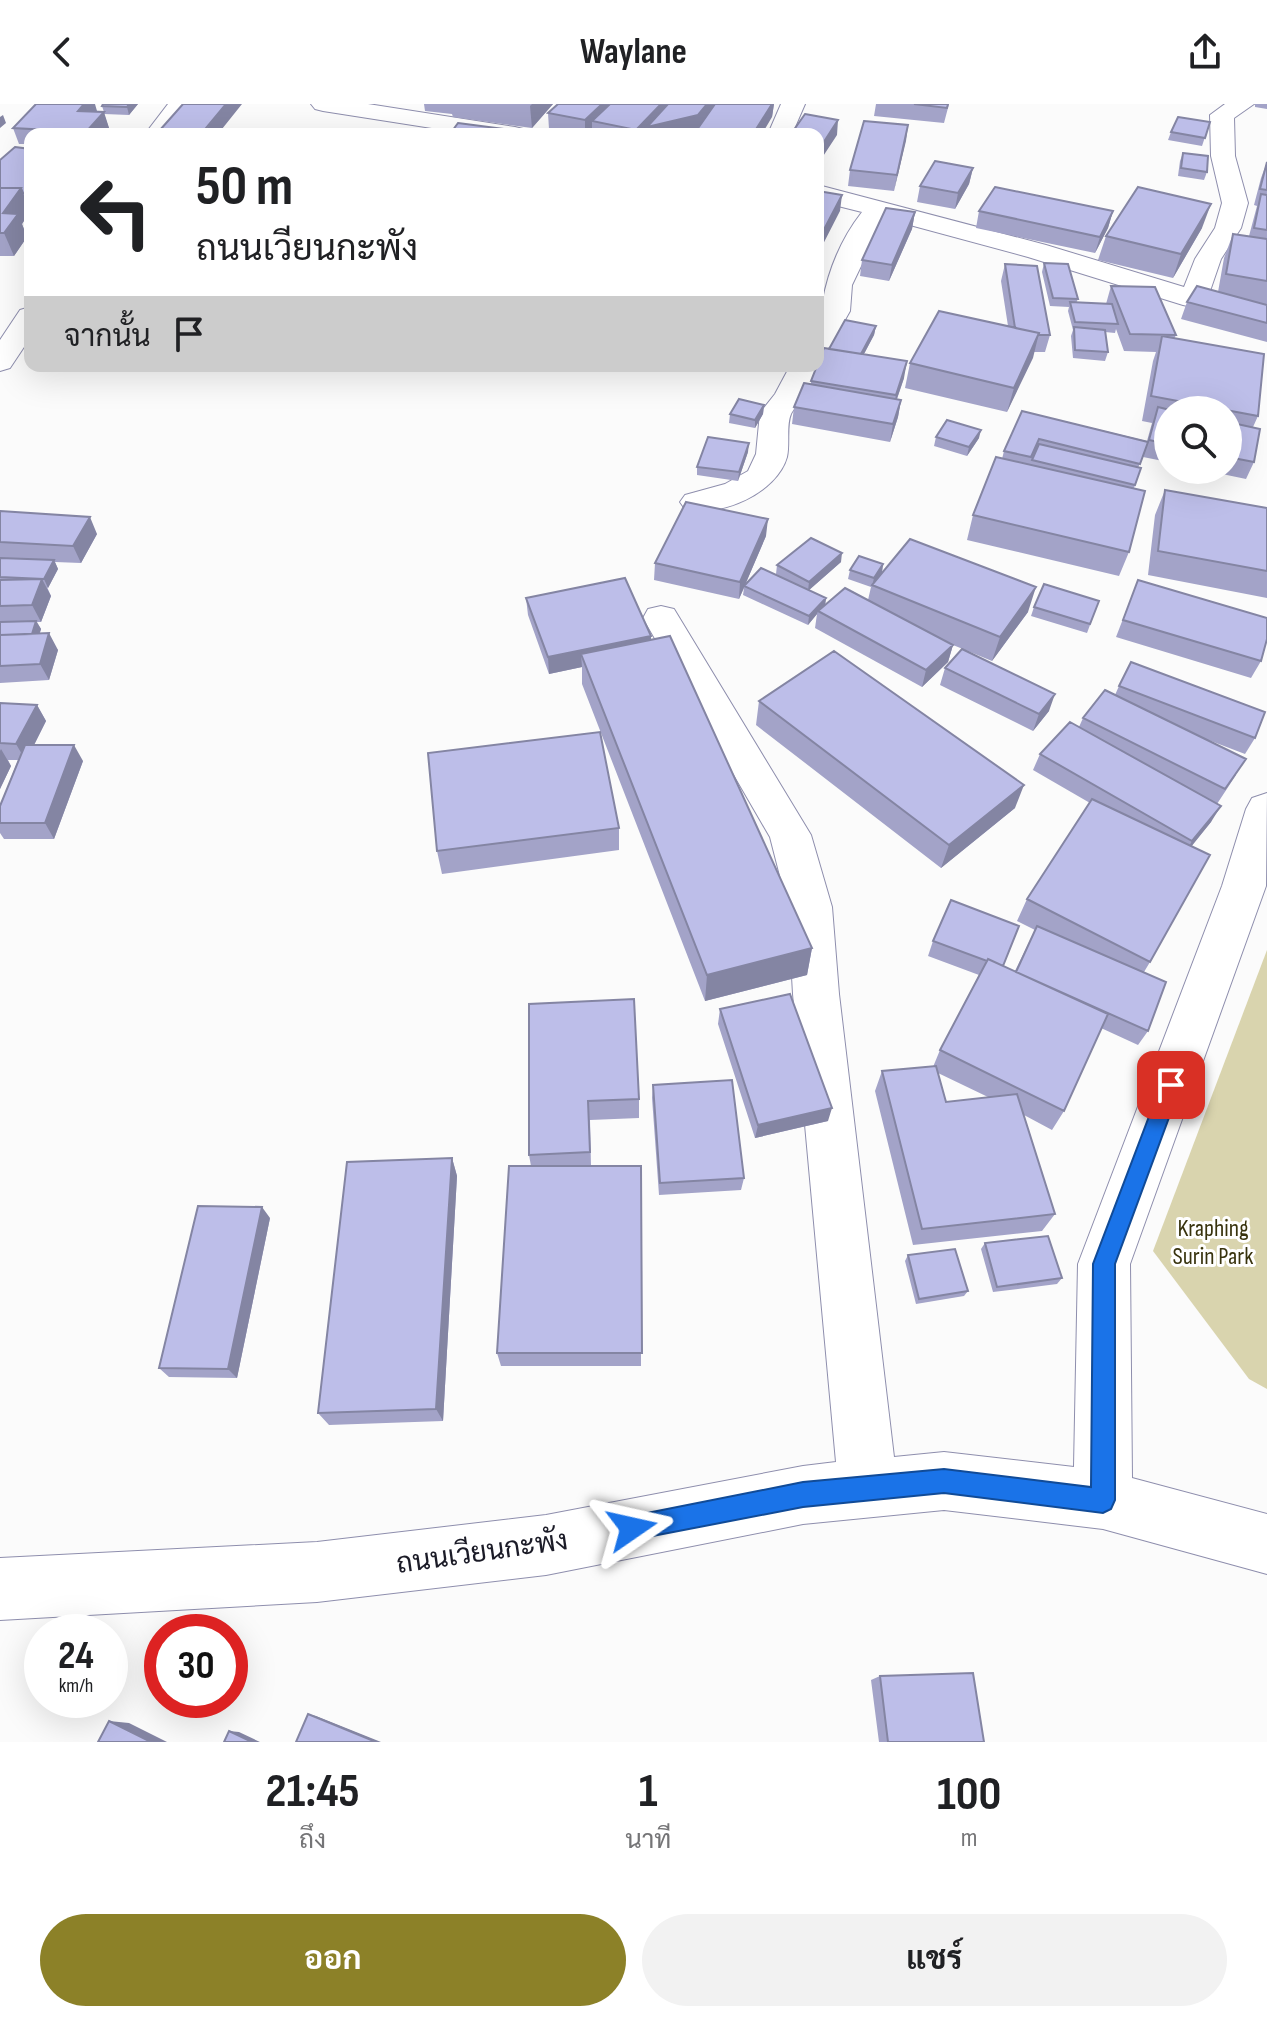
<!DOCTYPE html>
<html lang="th">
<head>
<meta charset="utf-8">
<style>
  :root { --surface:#fff; --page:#f2f2f2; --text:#202124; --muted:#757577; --accent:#8c8128 }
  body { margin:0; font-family:"Sofia Sans Condensed",Sarabun,sans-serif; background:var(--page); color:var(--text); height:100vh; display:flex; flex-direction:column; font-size:30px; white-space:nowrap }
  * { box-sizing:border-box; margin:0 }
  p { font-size:26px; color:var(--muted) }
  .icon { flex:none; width:44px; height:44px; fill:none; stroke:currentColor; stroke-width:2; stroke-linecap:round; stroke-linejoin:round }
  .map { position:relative; height:1638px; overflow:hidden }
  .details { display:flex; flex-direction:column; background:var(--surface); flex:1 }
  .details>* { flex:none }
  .guide { position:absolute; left:24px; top:24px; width:800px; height:244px; border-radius:16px; box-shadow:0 8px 32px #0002; background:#fff; color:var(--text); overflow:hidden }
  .buttons { position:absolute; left:1154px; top:292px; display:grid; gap:16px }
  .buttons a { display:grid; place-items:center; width:88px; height:88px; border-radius:50%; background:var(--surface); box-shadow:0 8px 32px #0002; font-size:40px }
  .speed { position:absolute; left:24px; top:1510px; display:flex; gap:16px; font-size:40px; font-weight:700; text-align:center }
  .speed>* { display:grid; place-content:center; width:104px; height:104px; border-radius:50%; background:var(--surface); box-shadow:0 8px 32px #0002; line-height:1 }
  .speed small { font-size:20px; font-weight:400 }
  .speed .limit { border:12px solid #d22; background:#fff; color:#111 }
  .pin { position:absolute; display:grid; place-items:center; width:68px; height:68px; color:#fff; margin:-34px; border-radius:16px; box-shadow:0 4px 12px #0006 }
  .me { position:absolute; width:88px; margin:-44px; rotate:79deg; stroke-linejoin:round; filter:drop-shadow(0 0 6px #0008) }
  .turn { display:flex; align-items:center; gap:28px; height:168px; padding:0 40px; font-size:36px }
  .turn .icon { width:104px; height:104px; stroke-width:2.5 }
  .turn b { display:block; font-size:56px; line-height:68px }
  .then { display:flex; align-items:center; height:76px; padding:0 40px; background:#0003; gap:16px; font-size:30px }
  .eta { display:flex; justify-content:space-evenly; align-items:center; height:136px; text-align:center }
  .eta b { font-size:48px; font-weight:700; line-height:56px }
  .action { display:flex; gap:16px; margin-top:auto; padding:16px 40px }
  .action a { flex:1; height:92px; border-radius:48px; background:var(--accent); color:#fff; font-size:32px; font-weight:700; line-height:92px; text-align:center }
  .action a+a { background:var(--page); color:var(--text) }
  header { display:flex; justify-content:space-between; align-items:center; height:104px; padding:0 40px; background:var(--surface); font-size:36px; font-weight:700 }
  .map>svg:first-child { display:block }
  .green { fill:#d9d4ae }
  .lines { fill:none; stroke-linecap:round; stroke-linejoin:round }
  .minor-casing { stroke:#8e8ead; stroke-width:2 }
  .secondary-casing { stroke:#8e8ead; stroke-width:2 }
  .minor { fill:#fff; fill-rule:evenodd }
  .secondary { fill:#fff; fill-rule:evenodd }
  .wall { fill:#a3a3c8; fill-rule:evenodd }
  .shaded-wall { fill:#8485a3 }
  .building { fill:#bdbee9; stroke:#8485a3; stroke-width:2 }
  .route { fill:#1a73e8; stroke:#114b97; stroke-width:2 }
  .labels { text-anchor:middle; stroke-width:6; stroke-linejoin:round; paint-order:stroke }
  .park-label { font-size:24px; fill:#38330e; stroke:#fff }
  .near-street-label { font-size:28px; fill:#1b1b27; stroke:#fff }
</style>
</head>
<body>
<header><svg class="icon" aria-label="back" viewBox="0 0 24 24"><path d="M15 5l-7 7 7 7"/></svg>Waylane<svg class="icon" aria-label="share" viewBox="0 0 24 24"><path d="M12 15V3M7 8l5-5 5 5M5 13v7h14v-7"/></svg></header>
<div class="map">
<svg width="1267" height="1638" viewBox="0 0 1267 1638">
  <rect width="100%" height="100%" fill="#fbfbfb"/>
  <!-- green -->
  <path class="green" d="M 1267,846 L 1267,1285 L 1249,1275 L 1153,1147 Z"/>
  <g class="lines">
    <defs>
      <path id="minor" d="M 311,0 L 368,0 L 515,23 L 523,25 L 527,30 L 470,30 L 323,7 L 315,5 Z
        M 781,0 L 805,0 L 792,30 L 768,30 Z
        M 1225,0 L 1254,0 L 1234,14 L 1235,52 L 1248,99 L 1241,124 L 1221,155 L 1209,190 L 1267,201 L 1267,219 L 1183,201 L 1028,153 L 884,114 L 852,181 L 850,207 L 828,246 L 818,249 C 818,199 830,149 862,108 L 818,97 L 818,81 L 1046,141 L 1184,183 L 1195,155 L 1215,124 L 1222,99 L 1211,52 L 1210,11 Z
        M 818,259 L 820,262 C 814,273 809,285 803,295 C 800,300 793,305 791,310 C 786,321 790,340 787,353 C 777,389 720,414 685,405 L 680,398 L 685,391 L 725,380 L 748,367 L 756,350 L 760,309 L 775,290 L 790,262 L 818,262 Z
        M 661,502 L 674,505 L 811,731 L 832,803 L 839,890 L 894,1353 L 944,1348 L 1074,1363 L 1078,1160 L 1222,782 L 1246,705 L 1252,694 L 1267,689 L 1266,782 L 1130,1160 L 1132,1374 L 1267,1410 L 1267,1470 L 1103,1425 L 944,1406 L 803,1420 L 546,1471 L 317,1498 L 0,1516 L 0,1454 L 317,1438 L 546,1411 L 803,1362 L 836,1358 L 793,890 L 788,803 L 770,733 L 643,514 L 648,505 Z"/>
      <path id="secondary" d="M 168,0 L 192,0 L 169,30 L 145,30 Z
        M 30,203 L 30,234 L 10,264 L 0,267 L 0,236 L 20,206 Z"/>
    </defs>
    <!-- minor casing -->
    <use href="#minor" class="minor-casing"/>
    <!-- secondary casing -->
    <use href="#secondary" class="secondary-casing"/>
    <!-- minor -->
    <use href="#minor" class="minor"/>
    <!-- secondary -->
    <use href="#secondary" class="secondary"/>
  </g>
  <!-- wall -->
  <path class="wall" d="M 103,0 L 138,0 L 129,11 L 104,10 L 109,24 L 104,30 L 30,30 L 30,40 L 19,40 L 13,24 L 97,7 L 97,8 L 104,8 L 102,2 Z
    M 424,0 L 553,0 L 532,24 L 453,13 L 452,10 L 425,7 Z
    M 558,0 L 774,0 L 772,13 L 685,30 L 592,30 L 592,25 L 587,30 L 575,30 L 549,25 L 548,9 Z
    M 876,0 L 949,0 L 944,19 L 874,12 Z
    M 1255,0 L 1267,0 L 1267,5 L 1255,3 Z
    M 1210,18 L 1202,42 L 1168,36 L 1171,28 Z
    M 908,21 L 894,87 L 848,82 L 850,66 Z
    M 160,26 L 218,30 L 162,30 Z
    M 30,45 L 30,108 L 22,120 L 27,133 L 14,152 L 0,152 L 0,56 Z
    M 1183,49 L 1207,68 L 1204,76 L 1178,72 L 1180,57 Z
    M 1267,58 L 1267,238 L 1181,215 L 1187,198 L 1218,188 L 1224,154 L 1233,130 L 1249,132 L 1257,102 L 1254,101 L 1261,74 Z
    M 973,64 L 969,80 L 955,105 L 917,98 L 920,82 Z
    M 979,107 L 1113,107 L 1108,124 L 1095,149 L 976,124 Z
    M 915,108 L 912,125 L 889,177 L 860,172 L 862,156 Z
    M 1202,124 L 1173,174 L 1098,156 L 1106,132 Z
    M 1044,159 L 1078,195 L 1076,199 L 1106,200 L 1111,182 L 1176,231 L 1174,235 L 1258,312 L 1253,323 L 1254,358 L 1246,375 L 1203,366 L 1228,366 L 1228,306 L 1168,306 L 1168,358 L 1143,353 L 1144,349 L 1138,364 L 1141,364 L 1134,384 L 1129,448 L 1119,472 L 967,436 L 973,411 L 1002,355 L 1004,347 L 1022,307 L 1147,337 L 1152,319 L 1142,317 L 1153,257 L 1156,248 L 1124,247 L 1116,225 L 1115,229 L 1105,228 L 1108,248 L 1105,257 L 1073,254 L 1071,232 L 1073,226 L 1068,207 L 1069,203 L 1050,202 L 1042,168 Z
    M 1005,160 L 1050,231 L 1045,248 L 1034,248 L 1007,308 L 905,284 L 910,259 L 1008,222 L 1001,177 Z
    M 876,222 L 874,231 L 864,250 L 904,274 L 897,295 L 901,296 L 898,313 L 890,338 L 792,320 L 794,303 L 811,280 L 811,277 L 829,245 Z
    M 764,301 L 763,310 L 755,324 L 729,319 L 730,310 Z
    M 936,333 L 979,334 L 967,352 L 934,342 Z
    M 748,348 L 738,377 L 697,371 L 697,363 Z
    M 1165,386 L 1267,404 L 1267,494 L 1148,471 L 1155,411 Z
    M 0,407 L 97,430 L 81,459 L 55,458 L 58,465 L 48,484 L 47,483 L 51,492 L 41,518 L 37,518 L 41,525 L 40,529 L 58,546 L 49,576 L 0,579 Z
    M 766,432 L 745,481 L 788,477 L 776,470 L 777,461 L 841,458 L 809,486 L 826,494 L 825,501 L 868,496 L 871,483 L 848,475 L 850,466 L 883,460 L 882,468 L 1028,508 L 992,557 L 953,541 L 948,558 L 922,583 L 815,524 L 817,510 L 808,521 L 743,491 L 744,484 L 739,495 L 654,476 L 655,459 Z
    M 1138,476 L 1261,557 L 1251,574 L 1116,533 Z
    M 526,494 L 651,536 L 812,844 L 807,871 L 705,897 L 582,580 L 582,563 L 549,570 L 528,511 Z
    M 1099,497 L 1087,529 L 1031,512 L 1034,503 Z
    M 945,564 L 1049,607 L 1033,627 L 940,581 Z
    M 1119,582 L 1255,634 L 1245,650 L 1203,634 L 1236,671 L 1217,700 L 1211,718 L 1191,742 L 1150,858 L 1144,868 L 1148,927 L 1138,941 L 1101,924 L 1064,1007 L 1052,1026 L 1024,1011 L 1055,1110 L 1042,1127 L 913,1141 L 875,987 L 882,967 L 933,963 L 940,946 L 979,871 L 928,852 L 933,837 L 1003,862 L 1015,867 L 1035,826 L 1017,817 L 1027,795 L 1090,699 L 1033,666 L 1040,650 L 1079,623 L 1083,614 L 1115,591 ZM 938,969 L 988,993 L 946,998 Z
    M 759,597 L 1015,704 L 941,764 L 756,621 Z
    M 0,599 L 37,601 L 46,617 L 34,641 L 83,657 L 54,735 L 4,735 L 0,729 L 0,702 L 18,656 L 8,656 L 11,662 L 0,685 Z
    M 619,724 L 619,746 L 442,770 L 437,747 Z
    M 529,900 L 639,995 L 639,1014 L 590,1016 L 591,1062 L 641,1062 L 641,1262 L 501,1262 L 497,1249 L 531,1062 L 529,1051 Z
    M 720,905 L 828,1017 L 755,1034 L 718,920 Z
    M 653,981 L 744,1074 L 741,1086 L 659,1091 L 652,994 Z
    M 452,1054 L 457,1072 L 443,1317 L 329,1321 L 318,1309 Z
    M 270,1114 L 237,1274 L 169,1273 L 159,1264 Z
    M 985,1139 L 1062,1174 L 1057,1180 L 993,1188 L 981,1145 Z
    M 908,1151 L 968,1187 L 964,1192 L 916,1200 L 905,1157 Z
    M 880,1572 L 984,1638 L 879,1638 L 871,1576 Z"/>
  <!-- shaded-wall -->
  <path class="shaded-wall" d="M 84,0 L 95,0 L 97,7 L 83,22 L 78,7 Z
    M 129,0 L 138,0 L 129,11 L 127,3 Z
    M 226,0 L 242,0 L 218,30 L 202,30 Z
    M 532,0 L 553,0 L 532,24 L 530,2 Z
    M 602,0 L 619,0 L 592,17 L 592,25 L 587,30 L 585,30 L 585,16 Z
    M 661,0 L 716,0 L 698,27 L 685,30 L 636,30 L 636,26 Z
    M 772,0 L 774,0 L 772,13 L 762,30 L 753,30 Z
    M 104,8 L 109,24 L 104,30 L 86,30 L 86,28 Z
    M 3,11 L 6,19 L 0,24 L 0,13 Z
    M 838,16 L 837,31 L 818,60 L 818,47 Z
    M 908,21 L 906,37 L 894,87 L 897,71 Z
    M 973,64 L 969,80 L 955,105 L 958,89 Z
    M 21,84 L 30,107 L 22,120 L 27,133 L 14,152 L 4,129 L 3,109 Z
    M 842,91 L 840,107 L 818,150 L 818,137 Z
    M 1211,100 L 1202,124 L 1173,174 L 1181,150 Z
    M 1113,107 L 1108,124 L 1095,149 L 1100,133 Z
    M 915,108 L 912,125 L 889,177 L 892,161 Z
    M 876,222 L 874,231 L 857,263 L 859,254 Z
    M 1039,229 L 1033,254 L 1007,308 L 1014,284 Z
    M 907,257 L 904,274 L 892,309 L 896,291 Z
    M 901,296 L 898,313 L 890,338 L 893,320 Z
    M 764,301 L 763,310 L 755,324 L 755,316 Z
    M 981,326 L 979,334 L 967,352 L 969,343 Z
    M 749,339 L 748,348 L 738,377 L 739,368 Z
    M 90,413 L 97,430 L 81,459 L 73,442 Z
    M 768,415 L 766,432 L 739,495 L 740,478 Z
    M 842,449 L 841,458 L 808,487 L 809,478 Z
    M 54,456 L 58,465 L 48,484 L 44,475 Z
    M 883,460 L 882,468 L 872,483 L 874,474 Z
    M 42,475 L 51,492 L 41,518 L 32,501 Z
    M 1036,483 L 1028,508 L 992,557 L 1000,533 Z
    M 826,494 L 825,502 L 818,507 L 817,510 L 808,521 L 809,512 Z
    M 36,517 L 41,525 L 35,542 L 31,533 Z
    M 49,529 L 58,546 L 49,576 L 40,560 Z
    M 651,532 L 651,549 L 581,550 L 582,563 L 549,570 L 548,553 Z
    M 953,541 L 948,558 L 922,583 L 926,566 Z
    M 1055,590 L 1049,607 L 1033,627 L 1039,610 Z
    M 37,601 L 46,617 L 26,657 L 16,640 Z
    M 74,641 L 83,657 L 54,735 L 45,719 Z
    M 1,645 L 11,662 L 0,685 L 0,647 Z
    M 1024,681 L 1015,704 L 941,764 L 949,741 Z
    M 1221,702 L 1211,718 L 1183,753 L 1192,737 Z
    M 812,844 L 807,871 L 705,897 L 707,871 Z
    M 832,1004 L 828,1017 L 755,1034 L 758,1021 Z
    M 452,1054 L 457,1072 L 443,1317 L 436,1305 Z
    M 262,1103 L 270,1114 L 237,1274 L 228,1265 Z
    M 308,1610 L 316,1612 L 381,1638 L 376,1638 Z
    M 109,1617 L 129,1619 L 167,1638 L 151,1638 Z
    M 229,1627 L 239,1628 L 260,1638 L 252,1638 Z"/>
  <!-- building -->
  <path class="building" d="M 36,0 L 84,0 L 78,7 L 104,8 L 86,28 L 13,24 Z
    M 103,0 L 129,0 L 127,3 L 102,2 Z
    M 183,0 L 226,0 L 202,29 L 160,26 Z
    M 558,0 L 602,0 L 585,16 L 548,9 Z
    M 610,0 L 661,0 L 636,26 L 592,17 Z
    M 668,0 L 707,0 L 698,11 L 647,23 Z
    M 715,0 L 772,0 L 753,30 L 694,30 Z
    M 914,0 L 948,0 L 947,4 Z
    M 805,10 L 838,16 L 818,47 L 818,30 L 791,30 Z
    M 1178,13 L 1210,18 L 1205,34 L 1171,28 Z
    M 864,17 L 908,21 L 897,71 L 850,66 Z
    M 458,19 L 504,25 L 500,30 L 450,30 Z
    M 15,43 L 30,45 L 30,90 L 23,89 L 21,84 L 0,84 L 0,56 Z
    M 1183,49 L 1208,52 L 1207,68 L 1181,64 Z
    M 935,57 L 973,64 L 958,89 L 920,82 Z
    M 1267,58 L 1267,86 L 1260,85 Z
    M 995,83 L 1113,107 L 1100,133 L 979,107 Z
    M 1138,83 L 1211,100 L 1181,150 L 1106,132 Z
    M 0,84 L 21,84 L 3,109 L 18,110 L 4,129 L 0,129 Z
    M 818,87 L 842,91 L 818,137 Z
    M 1261,90 L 1267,91 L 1267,126 L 1254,124 Z
    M 886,104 L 915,108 L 892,161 L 862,156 Z
    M 1233,130 L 1267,135 L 1267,177 L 1226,170 Z
    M 1044,159 L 1068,160 L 1078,195 L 1053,194 Z
    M 1005,160 L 1037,162 L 1050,231 L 1039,231 L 1039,229 L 1015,224 Z
    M 1111,182 L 1155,183 L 1176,231 L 1130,230 Z
    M 1197,182 L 1267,201 L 1267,219 L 1187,198 Z
    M 1070,198 L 1112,200 L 1118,220 L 1075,218 Z
    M 939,207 L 1039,229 L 1014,284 L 910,259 Z
    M 845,216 L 876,222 L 861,250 L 829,245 Z
    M 1074,223 L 1105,226 L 1108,248 L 1075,246 Z
    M 1162,232 L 1264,250 L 1258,312 L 1151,292 Z
    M 824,244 L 907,257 L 896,291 L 811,277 Z
    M 804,279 L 901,296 L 893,320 L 794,303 Z
    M 739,295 L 764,301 L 755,316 L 730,310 Z
    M 1158,303 L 1170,306 L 1168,306 L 1168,340 L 1149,336 Z
    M 1022,307 L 1148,338 L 1140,360 L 1039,335 L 1031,353 L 1004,347 Z
    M 947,316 L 981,326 L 969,343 L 936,333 Z
    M 1228,318 L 1260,325 L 1254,358 L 1228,353 Z
    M 708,333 L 749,339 L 739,368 L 697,363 Z
    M 1039,340 L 1141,364 L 1135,381 L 1032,356 Z
    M 996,353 L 1145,387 L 1129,448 L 973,411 Z
    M 1165,386 L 1267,404 L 1267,467 L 1158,447 Z
    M 686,398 L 768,415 L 740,478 L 655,459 Z
    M 0,407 L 90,413 L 73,442 L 0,438 Z
    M 811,434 L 842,449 L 809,478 L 777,461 Z
    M 910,435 L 1036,483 L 1000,533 L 872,481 Z
    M 859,452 L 883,460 L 874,474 L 850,466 Z
    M 0,454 L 54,456 L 44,475 L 0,473 Z
    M 761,464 L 826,494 L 809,512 L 744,482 Z
    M 625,474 L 651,532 L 548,553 L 526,494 Z
    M 42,475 L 32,501 L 0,502 L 0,476 Z
    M 1138,476 L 1267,514 L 1267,535 L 1261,557 L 1123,516 Z
    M 1044,480 L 1099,497 L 1090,520 L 1034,503 Z
    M 845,484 L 953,541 L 926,566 L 818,507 Z
    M 36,517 L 32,530 L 0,531 L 0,518 Z
    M 49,529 L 40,560 L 0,562 L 0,531 Z
    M 670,532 L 812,844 L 707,871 L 581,550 Z
    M 962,545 L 1055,590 L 1039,610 L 945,564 Z
    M 834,547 L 1024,681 L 949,741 L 759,597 Z
    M 1131,558 L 1265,608 L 1255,634 L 1119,582 Z
    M 1105,586 L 1246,655 L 1225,685 L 1083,614 Z
    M 0,599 L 37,601 L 16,640 L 0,639 Z
    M 1070,618 L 1221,702 L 1192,737 L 1040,650 Z
    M 600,628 L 619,724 L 437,747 L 428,649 Z
    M 25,641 L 74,641 L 45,719 L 0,719 L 0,702 Z
    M 1092,695 L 1210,751 L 1150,858 L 1027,795 Z
    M 951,796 L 1019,822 L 1003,862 L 988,855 L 987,857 L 933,837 Z
    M 1037,822 L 1166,878 L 1148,927 L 1016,868 Z
    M 988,855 L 1108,910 L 1064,1007 L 940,946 Z
    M 790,890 L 832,1004 L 758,1021 L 720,905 Z
    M 634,895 L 639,995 L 588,997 L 590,1048 L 529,1051 L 529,900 Z
    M 936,962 L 946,998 L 1017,990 L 1055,1110 L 922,1125 L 882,967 Z
    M 732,976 L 744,1074 L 660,1079 L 653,981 Z
    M 452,1054 L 436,1305 L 318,1309 L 347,1058 Z
    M 509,1062 L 641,1062 L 642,1249 L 497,1249 Z
    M 198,1102 L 262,1103 L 228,1265 L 159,1264 Z
    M 1048,1132 L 1062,1174 L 997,1183 L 985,1139 Z
    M 955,1145 L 968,1187 L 919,1195 L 908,1151 Z
    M 973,1569 L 984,1638 L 888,1638 L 880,1572 Z
    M 308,1610 L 376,1638 L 296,1638 Z
    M 109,1617 L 151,1638 L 98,1638 Z
    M 229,1627 L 252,1638 L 224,1638 Z"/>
  <!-- route -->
  <path class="route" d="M 1171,972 L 1178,975 L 1181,981 L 1115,1160 L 1115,1396 L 1111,1405 L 1103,1409 L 944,1389 L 803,1403 L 632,1436 L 623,1433 L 620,1424 L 623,1415 L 632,1412 L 803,1378 L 944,1365 L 1091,1383 L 1093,1160 L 1161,981 L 1164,975 Z"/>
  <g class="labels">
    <!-- park labels -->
    <g class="park-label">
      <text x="1213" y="1132">Kraphing<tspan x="1213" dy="28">Surin Park</tspan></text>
    </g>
    <!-- near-street labels -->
    <g class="near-street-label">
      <text transform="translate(482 1447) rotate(-8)" y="10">ถนนเวียนกะพัง</text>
    </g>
  </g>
</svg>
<div class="buttons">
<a><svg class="icon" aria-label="search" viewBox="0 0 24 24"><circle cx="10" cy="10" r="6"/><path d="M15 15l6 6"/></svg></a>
</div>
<div class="speed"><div>24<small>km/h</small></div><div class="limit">30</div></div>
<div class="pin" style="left:1171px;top:981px;background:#d93025"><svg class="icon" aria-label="arrive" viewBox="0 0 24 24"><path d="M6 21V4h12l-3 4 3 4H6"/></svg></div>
<svg class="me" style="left:632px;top:1424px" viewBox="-20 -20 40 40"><path d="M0-17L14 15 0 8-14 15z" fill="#1a73e8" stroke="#fff" stroke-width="4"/></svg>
<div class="guide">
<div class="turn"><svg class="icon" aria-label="left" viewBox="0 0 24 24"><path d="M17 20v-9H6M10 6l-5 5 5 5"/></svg><div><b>50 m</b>ถนนเวียนกะพัง</div></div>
<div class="then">จากนั้น<svg class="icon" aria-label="arrive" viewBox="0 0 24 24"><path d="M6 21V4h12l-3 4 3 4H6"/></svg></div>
</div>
</div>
<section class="details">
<div class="eta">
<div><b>21:45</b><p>ถึง</p></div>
<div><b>1</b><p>นาที</p></div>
<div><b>100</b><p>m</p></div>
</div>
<div class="action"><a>ออก</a><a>แชร์</a></div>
</section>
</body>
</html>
